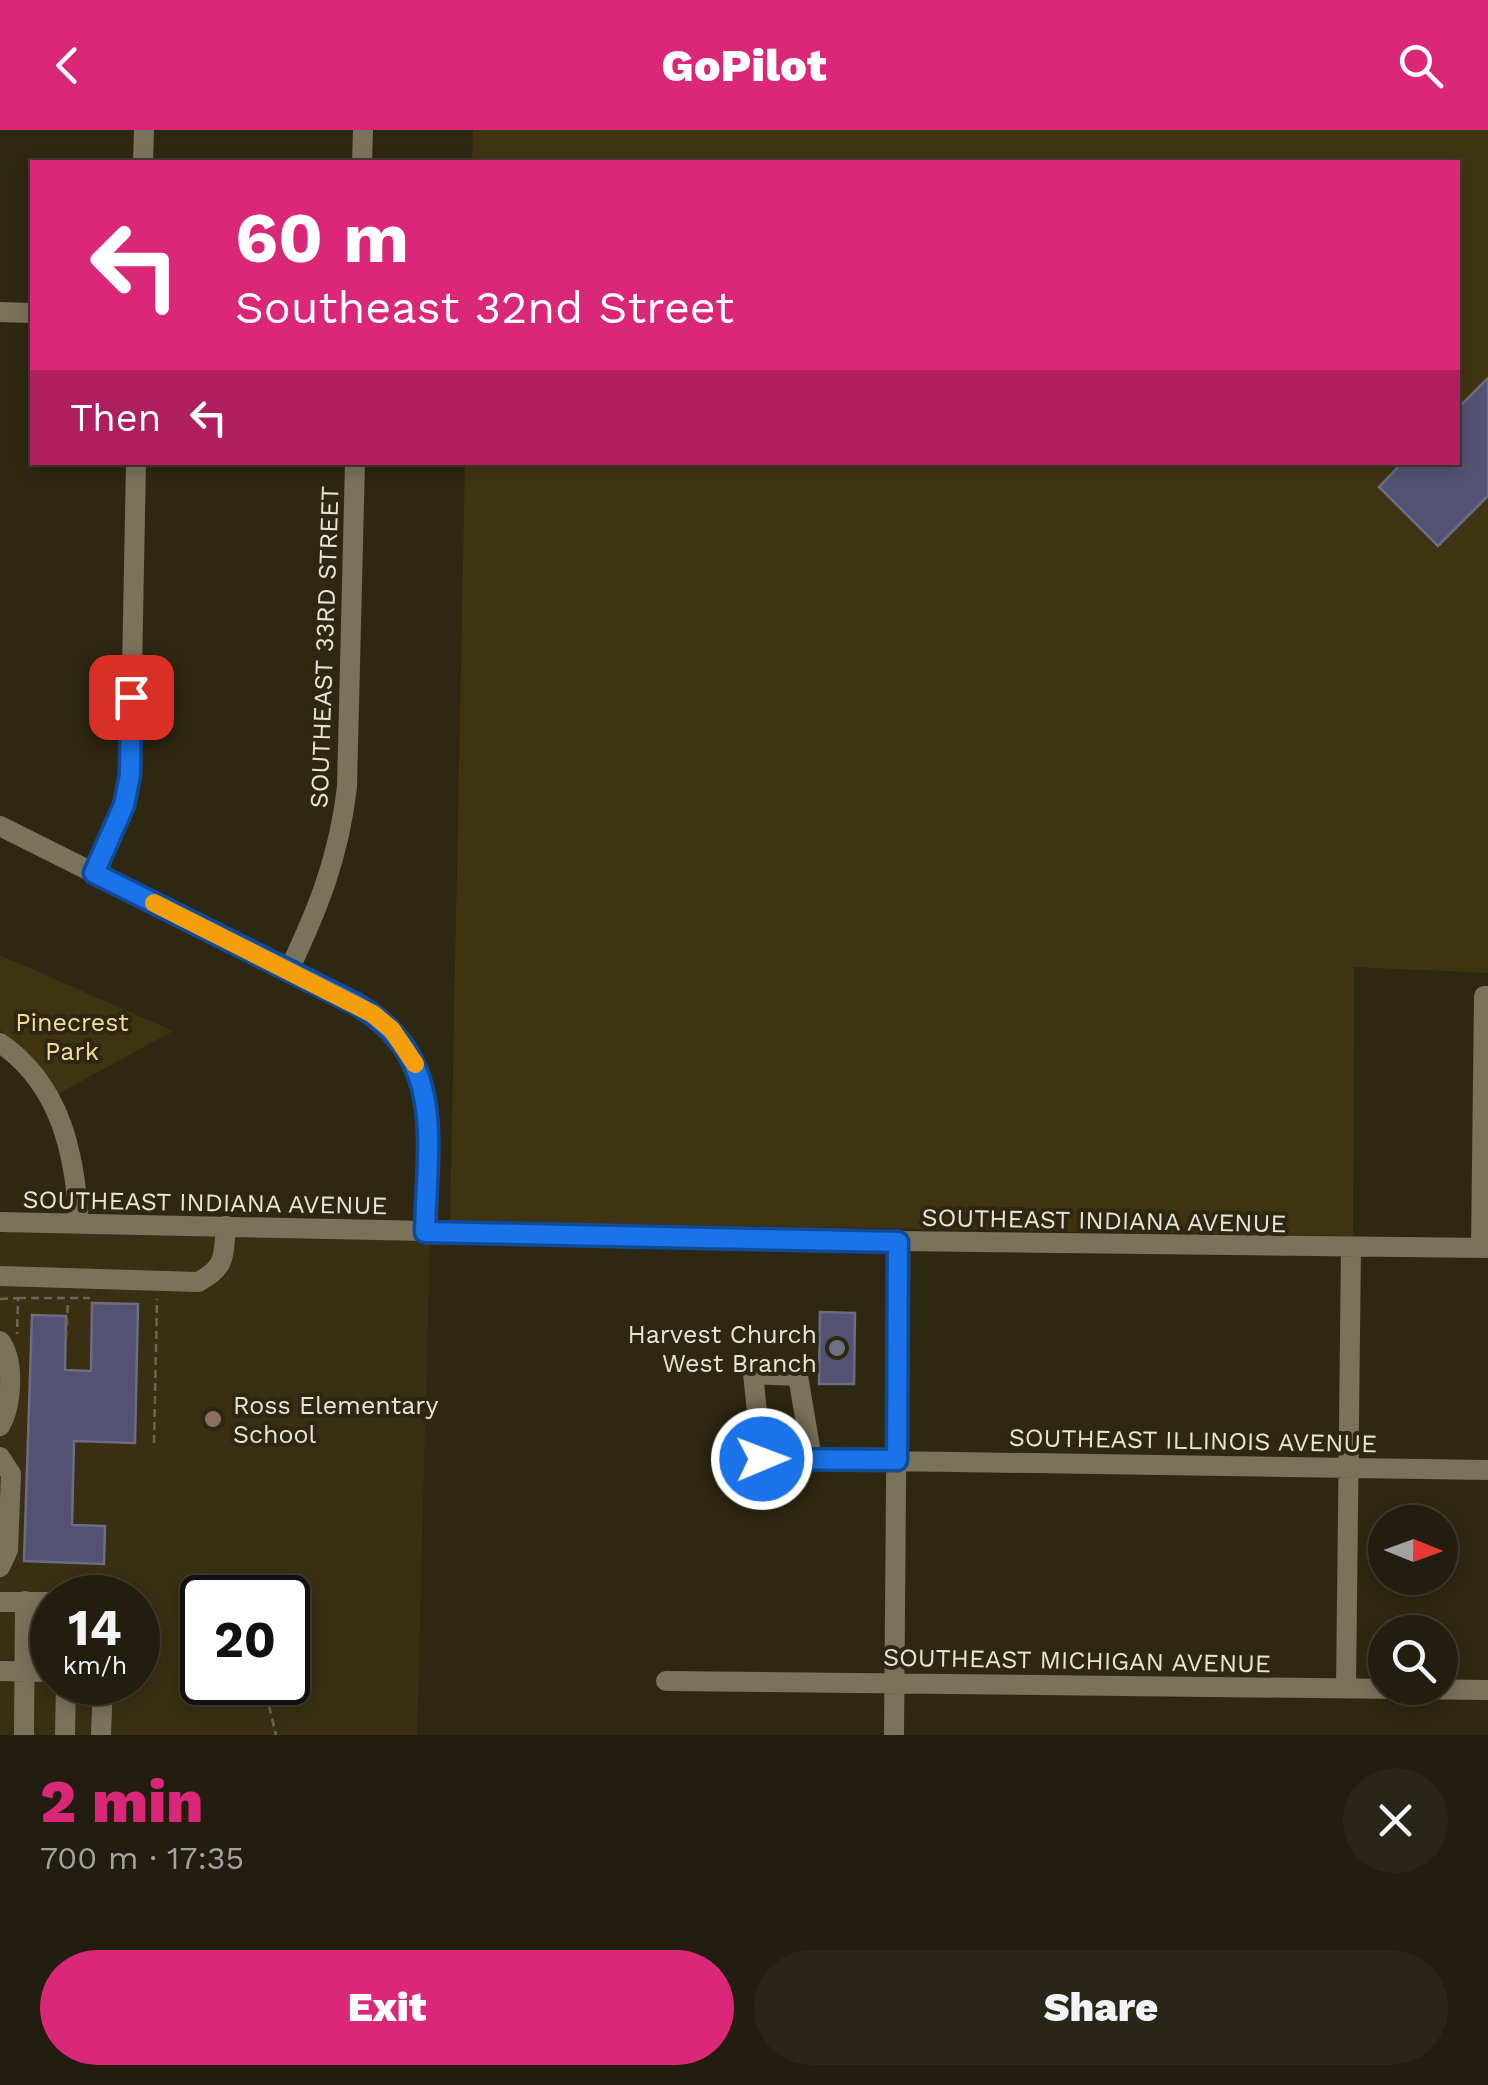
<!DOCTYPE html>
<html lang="en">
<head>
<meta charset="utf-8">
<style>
  :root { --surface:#221d0e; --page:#2a2617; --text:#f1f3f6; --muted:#a2a29e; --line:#3f3b2e; --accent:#db2777 }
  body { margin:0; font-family:"Work Sans",sans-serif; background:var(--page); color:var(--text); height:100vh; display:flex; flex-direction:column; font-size:38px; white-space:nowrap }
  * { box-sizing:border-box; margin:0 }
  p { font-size:32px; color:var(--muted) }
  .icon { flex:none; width:55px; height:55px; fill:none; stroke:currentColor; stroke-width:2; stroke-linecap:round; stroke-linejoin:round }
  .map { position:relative; height:1605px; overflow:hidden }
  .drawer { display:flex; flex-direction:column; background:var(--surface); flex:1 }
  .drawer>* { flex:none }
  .top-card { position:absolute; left:30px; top:30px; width:1430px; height:305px; border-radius:0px; box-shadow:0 5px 15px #0003,0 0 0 2px var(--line); background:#db2777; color:#fff; overflow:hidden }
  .needle { width:65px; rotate:91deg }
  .fabs { position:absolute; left:1368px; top:1375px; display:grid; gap:20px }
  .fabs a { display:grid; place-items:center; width:90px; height:90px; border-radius:50%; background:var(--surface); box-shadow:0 5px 15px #0003,0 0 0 2px var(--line); font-size:50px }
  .speed { position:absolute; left:30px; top:1445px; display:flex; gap:20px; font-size:50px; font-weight:700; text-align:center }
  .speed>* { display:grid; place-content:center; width:130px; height:130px; border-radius:50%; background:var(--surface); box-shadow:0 5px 15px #0003,0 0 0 2px var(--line); line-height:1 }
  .speed small { font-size:25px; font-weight:400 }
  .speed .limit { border:5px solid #111; border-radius:15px; background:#fff; color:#111 }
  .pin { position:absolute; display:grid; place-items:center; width:85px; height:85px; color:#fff; margin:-42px; border-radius:20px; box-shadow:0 5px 15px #0006 }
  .me { position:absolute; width:110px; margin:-55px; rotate:89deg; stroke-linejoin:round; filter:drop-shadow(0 0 8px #0008) }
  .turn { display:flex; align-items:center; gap:35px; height:210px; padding:0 40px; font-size:45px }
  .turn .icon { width:130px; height:130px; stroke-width:2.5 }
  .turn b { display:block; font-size:70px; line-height:85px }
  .then { display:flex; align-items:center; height:95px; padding:0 40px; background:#0003; gap:20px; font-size:38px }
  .round { display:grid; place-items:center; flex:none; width:105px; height:105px; border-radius:52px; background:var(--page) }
  .headline { display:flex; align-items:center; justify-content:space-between; height:170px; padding:0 40px }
  h1 { font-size:60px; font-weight:800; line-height:75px; color:var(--accent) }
  .action { display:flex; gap:20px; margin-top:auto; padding:20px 40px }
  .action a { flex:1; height:115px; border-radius:60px; background:var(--accent); color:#fff; font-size:40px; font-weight:800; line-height:115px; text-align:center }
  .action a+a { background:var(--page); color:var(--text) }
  header { display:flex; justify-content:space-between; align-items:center; height:130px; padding:0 40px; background:var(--accent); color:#fff; font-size:45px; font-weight:800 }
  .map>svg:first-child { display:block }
  .built { fill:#392f13; fill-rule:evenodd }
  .green { fill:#3f3411 }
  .building { fill:#535273; stroke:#6d6c83; stroke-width:2.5 }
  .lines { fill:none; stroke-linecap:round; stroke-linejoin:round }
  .path { stroke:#6b6553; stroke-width:2.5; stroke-dasharray:8 5; stroke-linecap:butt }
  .minor { stroke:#7a725b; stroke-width:20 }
  .route-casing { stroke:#114b97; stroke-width:25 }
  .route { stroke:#1a73e8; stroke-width:18 }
  .slow { stroke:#f59e0b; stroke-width:18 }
  .worship-dot { fill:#6b7280; stroke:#2e2712; stroke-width:4 }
  .education-dot { fill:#8d6e63; stroke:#2e2712; stroke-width:4 }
  .labels { text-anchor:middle; stroke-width:8; stroke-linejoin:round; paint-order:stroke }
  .street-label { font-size:25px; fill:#e8e4d7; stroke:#2e2712 }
  .park-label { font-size:25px; fill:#f3dc9d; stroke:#2e2712 }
  .poi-label { font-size:25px; fill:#e8e4d7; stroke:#2e2712; text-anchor:end }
</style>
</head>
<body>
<header><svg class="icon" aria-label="back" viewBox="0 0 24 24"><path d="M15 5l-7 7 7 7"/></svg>GoPilot<svg class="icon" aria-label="search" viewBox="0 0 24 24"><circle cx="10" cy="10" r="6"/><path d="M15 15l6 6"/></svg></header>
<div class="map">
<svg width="1488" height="1605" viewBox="0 0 1488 1605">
  <rect width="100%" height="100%" fill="#2e2712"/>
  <!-- built -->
  <path class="built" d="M 8,1102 L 430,1111 L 417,1605 L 0,1605 L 0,1104 ZM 52,1468 L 138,1468 L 138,1552 L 52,1552 ZM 202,1468 L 288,1468 L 288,1552 L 202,1552 Z"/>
  <!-- green -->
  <path class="green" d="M 473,0 L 1488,0 L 1488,843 L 1354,837 L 1353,1106 L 450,1091 L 465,333 L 1458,332 L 1458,32 L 472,32 Z
    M 0,825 L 173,901 L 58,964 L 34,929 L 0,900 Z"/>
  <!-- building -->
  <path class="building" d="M 1488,248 L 1488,366 L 1438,416 L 1379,357 L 1403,332 L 1458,332 L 1458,278 Z
    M 92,1173 L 138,1174 L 135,1313 L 74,1311 L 72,1395 L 105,1396 L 104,1434 L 24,1431 L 32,1185 L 66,1186 L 65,1240 L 91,1241 Z
    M 820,1182 L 855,1183 L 854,1254 L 819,1254 Z"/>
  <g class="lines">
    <!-- path -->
    <path class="path" d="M 18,1168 L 90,1168
      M 0,1169 L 18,1168 L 17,1204
      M 66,1209 L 68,1171
      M 154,1313 L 157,1169
      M 61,1458 L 89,1458 L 105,1468
      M 269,1576 L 276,1605"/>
    <!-- minor -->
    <path class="minor" d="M 143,32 L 144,0
      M 362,32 L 363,0
      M 0,182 L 32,183
      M 0,696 L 356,874 C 447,928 427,1011 425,1102
      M 94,743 L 124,675 L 130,645 L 136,332
      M 288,842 C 318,779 339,727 347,657 L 355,332
      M 0,913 C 61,955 75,1024 79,1093
      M 0,1092 L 898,1111 L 1488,1118
      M 1481,1118 L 1484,866 L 1488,866
      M 0,1146 L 198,1152 C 227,1137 223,1126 226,1096
      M 0,1211 C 15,1230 12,1276 0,1296
      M 0,1327 L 11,1344 L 8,1420 L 0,1437
      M 812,1329 L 798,1246 L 753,1244 L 762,1329 L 1488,1340
      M 0,1472 L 52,1472
      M 0,1541 L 52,1542
      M 666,1551 L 1488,1560
      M 1346,1558 L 1351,1117
      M 24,1605 L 25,1471
      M 65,1605 L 66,1552
      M 101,1605 L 103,1552
      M 894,1605 L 898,1111"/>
  </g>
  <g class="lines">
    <defs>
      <path id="route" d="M 131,567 L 130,645 L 124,675 L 94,743 L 356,874 C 447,927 427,1011 425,1102 L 898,1112 L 897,1330 L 762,1329"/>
    </defs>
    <!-- route casing -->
    <use href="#route" class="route-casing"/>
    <!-- route -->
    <use href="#route" class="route"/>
    <!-- slow -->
    <path class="slow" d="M 154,773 L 373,884 L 392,900 L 415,934"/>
  </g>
  <!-- markers -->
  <circle class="worship-dot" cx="837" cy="1218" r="10"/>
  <circle class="education-dot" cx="213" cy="1289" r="10"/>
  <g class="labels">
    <!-- street labels -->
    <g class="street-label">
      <text transform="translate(324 517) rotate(-88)" y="9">SOUTHEAST 33RD STREET</text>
      <text transform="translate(205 1072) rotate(1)" y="9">SOUTHEAST INDIANA AVENUE</text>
      <text transform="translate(1104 1090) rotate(1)" y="9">SOUTHEAST INDIANA AVENUE</text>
      <text transform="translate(1193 1310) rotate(1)" y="9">SOUTHEAST ILLINOIS AVENUE</text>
      <text transform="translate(1077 1530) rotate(1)" y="9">SOUTHEAST MICHIGAN AVENUE</text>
    </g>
    <!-- park labels -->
    <g class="park-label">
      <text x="72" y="901">Pinecrest<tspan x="72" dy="29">Park</tspan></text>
    </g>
    <!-- poi labels -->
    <g class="poi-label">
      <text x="817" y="1213">Harvest Church<tspan x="817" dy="29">West Branch</tspan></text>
      <text x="233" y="1284" text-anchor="start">Ross Elementary<tspan x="233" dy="29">School</tspan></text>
    </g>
  </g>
</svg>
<div class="fabs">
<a><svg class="needle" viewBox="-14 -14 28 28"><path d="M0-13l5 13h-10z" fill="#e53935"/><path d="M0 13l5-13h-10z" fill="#a2a29e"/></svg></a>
<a><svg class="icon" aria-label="search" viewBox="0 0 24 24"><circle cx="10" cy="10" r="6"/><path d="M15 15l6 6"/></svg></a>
</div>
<div class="speed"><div>14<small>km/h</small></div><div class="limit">20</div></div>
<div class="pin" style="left:131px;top:567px;background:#d93025"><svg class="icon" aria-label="arrive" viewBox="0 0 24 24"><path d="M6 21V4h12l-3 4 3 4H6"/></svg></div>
<svg class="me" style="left:762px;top:1329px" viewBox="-20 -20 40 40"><circle r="17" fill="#1a73e8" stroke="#fff" stroke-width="3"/><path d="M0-11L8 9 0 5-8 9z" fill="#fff"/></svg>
<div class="top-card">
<div class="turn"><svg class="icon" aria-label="left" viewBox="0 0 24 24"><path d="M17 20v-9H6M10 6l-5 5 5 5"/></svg><div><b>60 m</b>Southeast 32nd Street</div></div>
<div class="then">Then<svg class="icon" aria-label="left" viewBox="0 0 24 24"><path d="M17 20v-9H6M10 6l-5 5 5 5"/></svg></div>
</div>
</div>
<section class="drawer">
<div class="headline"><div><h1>2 min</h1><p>700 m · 17:35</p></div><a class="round"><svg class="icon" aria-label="close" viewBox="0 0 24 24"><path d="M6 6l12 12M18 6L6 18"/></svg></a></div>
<div class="action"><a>Exit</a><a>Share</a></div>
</section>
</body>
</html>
